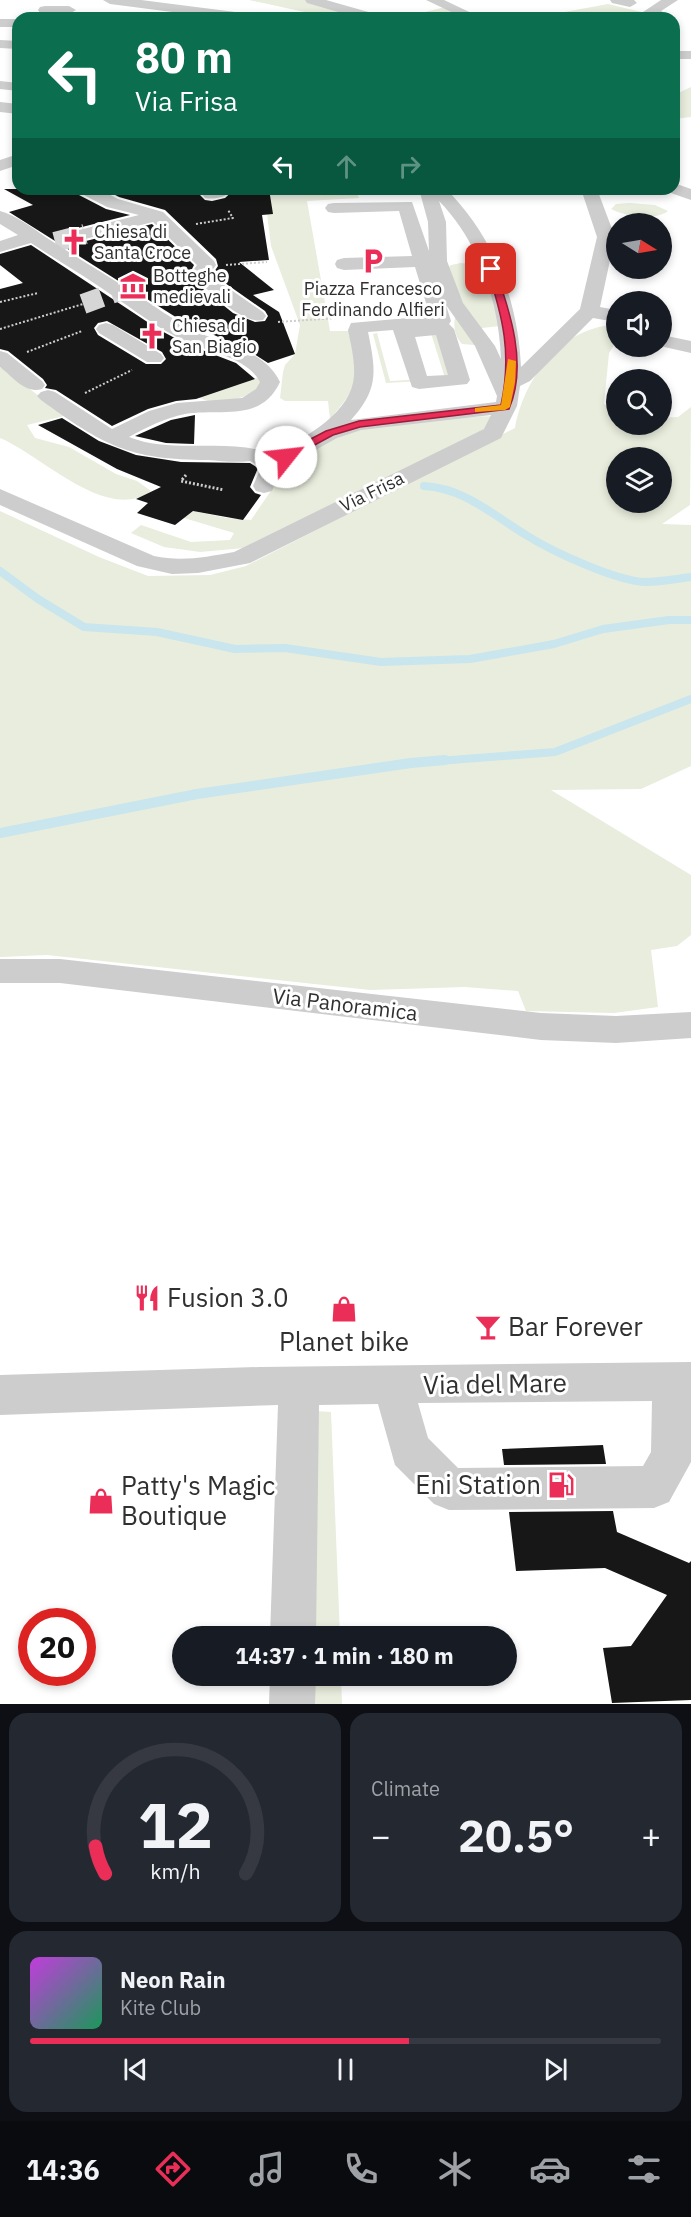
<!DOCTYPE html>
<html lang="en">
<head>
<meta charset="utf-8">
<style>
	body { margin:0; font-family:"IBM Plex Sans",sans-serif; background:#242831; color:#f1f3f6; height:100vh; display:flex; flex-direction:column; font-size:22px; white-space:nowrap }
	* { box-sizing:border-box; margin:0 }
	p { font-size:20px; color:#9ea1a6 }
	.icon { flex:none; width:33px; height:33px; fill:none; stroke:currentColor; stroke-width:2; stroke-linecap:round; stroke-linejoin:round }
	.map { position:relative; height:1704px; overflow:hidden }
	.sheet { display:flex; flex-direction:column; gap:9px; padding:9px; background:#0d0f14; flex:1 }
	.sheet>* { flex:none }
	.hud { position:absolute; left:12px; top:12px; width:668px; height:183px; border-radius:18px; box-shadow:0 3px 9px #0003; background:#0b6e4f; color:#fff; overflow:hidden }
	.needle { width:39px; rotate:101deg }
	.buttons { position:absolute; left:606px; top:213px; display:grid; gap:12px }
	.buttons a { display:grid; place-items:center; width:66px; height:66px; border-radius:50%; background:#171b24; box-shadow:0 3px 9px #0003; font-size:30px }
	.speed { position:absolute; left:18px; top:1608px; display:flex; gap:12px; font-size:30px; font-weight:700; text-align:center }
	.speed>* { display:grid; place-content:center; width:78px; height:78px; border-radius:50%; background:#171b24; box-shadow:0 3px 9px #0003; line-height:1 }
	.speed .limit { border:9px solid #d22; background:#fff; color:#111 }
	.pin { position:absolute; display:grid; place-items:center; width:51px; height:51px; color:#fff; margin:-26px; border-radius:12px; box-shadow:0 3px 9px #0006 }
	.me { position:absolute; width:66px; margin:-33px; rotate:61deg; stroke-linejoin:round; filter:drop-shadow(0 0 4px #0008) }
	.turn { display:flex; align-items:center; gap:21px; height:126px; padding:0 24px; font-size:27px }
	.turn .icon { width:78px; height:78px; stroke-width:2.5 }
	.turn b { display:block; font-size:42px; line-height:51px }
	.lanes { display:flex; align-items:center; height:57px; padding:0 24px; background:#0003; justify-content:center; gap:30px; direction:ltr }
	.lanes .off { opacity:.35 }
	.big { font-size:45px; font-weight:700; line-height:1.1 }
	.sheet .card { flex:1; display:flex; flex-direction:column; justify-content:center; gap:9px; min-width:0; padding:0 21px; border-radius:18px; background:#242831 }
	.sheet .dial { align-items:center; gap:0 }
	.dial svg { height:156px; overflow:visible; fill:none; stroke:#363941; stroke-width:7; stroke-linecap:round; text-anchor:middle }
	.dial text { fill:#f1f3f6; stroke:none }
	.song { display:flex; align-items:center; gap:18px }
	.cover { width:72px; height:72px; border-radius:9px; background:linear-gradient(135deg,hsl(290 70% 55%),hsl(150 70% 35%)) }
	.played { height:6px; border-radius:3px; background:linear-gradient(90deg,#eb2e58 60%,#363941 60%) }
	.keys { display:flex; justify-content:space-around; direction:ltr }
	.heat { display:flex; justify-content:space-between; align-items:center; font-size:33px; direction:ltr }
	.sheet .tiles { flex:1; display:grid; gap:9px; grid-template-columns:1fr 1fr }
	.card:last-child { grid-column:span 2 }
	.trip { position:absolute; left:172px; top:1626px; width:345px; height:60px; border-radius:30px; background:#171b24; box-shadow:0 3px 9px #0003; font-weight:700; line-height:60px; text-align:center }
	.tabs { display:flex; height:96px; justify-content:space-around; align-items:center; background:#090b0e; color:#9ea1a6 }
	.tabs .icon { width:42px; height:42px }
	.tabs .current { color:#eb2e58 }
	.tabs b { font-size:27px; color:#f1f3f6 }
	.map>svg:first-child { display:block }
</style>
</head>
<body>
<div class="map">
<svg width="691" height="1704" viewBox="0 0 691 1704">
	<rect width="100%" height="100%" fill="#fff"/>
	<!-- green -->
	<path fill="#e8eddd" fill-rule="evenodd" d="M249,0h61l62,18h-40z
		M608,4l42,10c-23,10 -67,5 -91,-1z
		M445,7l24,11h-80h12z
		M691,87v30l-17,2v-24z
		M264,189h91l4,9 -52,3 23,130h19c9,49 14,49 -19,88l-2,-18h-43l-5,-3 3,-26 2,-7 10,-11 5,-29 -29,-79z
		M629,203l26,2 13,6c-12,10 -44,5 -57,-2l5,-5z
		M461,263c6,1 13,0 19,4 10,8 17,45 20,59l-18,2 -7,17 -13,-1c-12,-13 -8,-29 -1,-43l-15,-31 5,-5z
		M611,325l5,2v15l-7,11 -5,51 12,6v14h46v-6l16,-1 13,-10 -1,98 -28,19 29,1v241l-50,23 -90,1 140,85v60l-14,11 -26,4 7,57 -44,6 -88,-2 -8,-20 -53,-4 -95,3 -323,-35 -47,2v-446l99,46 49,19 62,-1 36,-9 269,-138c9,-48 44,-98 96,-103zM616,458h46v44h-46z
		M430,330h10l17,49 -71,4 -13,-49 4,-1 13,48 55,-3z
		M2,367l62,49 -37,9 8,13 34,9 47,27 21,7 14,10c-44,33 -111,-37 -151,-53v-70z
		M261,376l-1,11c-16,12 -46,23 -64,8l38,-13 4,3z
		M498,416l-20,19 -234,113 -44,4 -36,-5 -33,-14 10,-8 50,17 39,-2 4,-7 -50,-15 9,-7 34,7 24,2 43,-63 45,-25 123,-15z
		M316,1411l15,1 9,224h-27z
		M312,1676h29l1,28h-30z"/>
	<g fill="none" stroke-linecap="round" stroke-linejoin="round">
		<!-- stream-far1 -->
		<path stroke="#c9e5ed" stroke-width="8" d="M424,486c40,2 69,29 102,49 25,16 90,46 119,47 15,0 31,-3 46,-5
			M0,571l38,28 46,28 73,5 78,17 50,-1 96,14 89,-3 84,-15 49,-15 66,-9h22
			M425,762l130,-10 136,-53"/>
		<!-- stream -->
		<path stroke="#c9e5ed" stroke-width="10" d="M0,833l197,-39 214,-31 34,-3"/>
	</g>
	<!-- building -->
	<path fill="#171717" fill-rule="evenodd" d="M4,189h72l3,6 27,14 24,6 -52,13 -4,6 5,6 7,1 66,-17 42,41 -4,8 13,16 30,24 22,9 10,-1 3,-5 -3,-5 -40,-28 -11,-11 4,-6 -2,-7 -51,-49 -46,-13 -15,-8h101l-5,6 5,5 7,1 13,-3 10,-9h34l4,25 -11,1 7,45 -30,2 35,28 -21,5 26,17 16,42 -27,9 -22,-14 -64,-28 -173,-109 24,-7z
		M31,245l127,84 26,14 52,20 19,16 -59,20 -20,2 -28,8 -36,17 -56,-36 -11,-2 2,-3 -4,-6 -35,-28 -8,-2v-60l23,-6 -23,-18v-11zM107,321l55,31 4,7 -5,5h-15l-48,-29 -4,-7 4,-5z
		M195,415l-1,29 -28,-1 -31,-7 36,-16z
		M62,418l37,23 37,14 45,7 69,1 8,5 -8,19 5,6 6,2 -18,25 -50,-9 -18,14 -38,-12 11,-10 -12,-4 25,-12 -44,-18 -79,-44z
		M603,1445l3,19 -102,1 -2,-16z
		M613,1511l4,21 72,31 2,-2v139l-79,3 -9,-55 28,-2 36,-51 -62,-27 -89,3 -7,-59z"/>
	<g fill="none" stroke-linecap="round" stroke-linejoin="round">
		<!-- minor-tunnel -->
		<path stroke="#d6d6d6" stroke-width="20" stroke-dasharray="20 10" stroke-linecap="butt" d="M55,242l30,-8
			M83,304l36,-13"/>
		<!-- path-far1 -->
		<path stroke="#cdcdcd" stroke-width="2" stroke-dasharray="2 2" stroke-linecap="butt" d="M196,224l37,-6 -5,-8
			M226,265l41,-3
			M0,302l38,-9
			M278,322l59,-4
			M0,329l83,-25
			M27,352l55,-21
			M85,393l47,-23"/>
		<!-- path -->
		<path stroke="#cdcdcd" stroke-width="3" stroke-dasharray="2 2" stroke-linecap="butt" d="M186,475l-5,6 43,9"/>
		<!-- minor -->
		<path fill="#cdcdcd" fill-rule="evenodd" d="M103,0h38l110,14 7,4h-39l-109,-14z
			M305,0h21l53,15 2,3h-22l-52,-15z
			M426,0h18l38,18h-18z
			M610,0h24l3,3 -7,4 -18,-4z
			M661,0h17l-17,11 13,7h-20l-11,-6z
			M45,6h24l7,4 -7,4 -29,-1 -2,-3 2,-3z
			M0,19h18v8h-18z
			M0,40l18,1v8l-18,-1z
			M674,51h17v8h-17z
			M0,81l18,2v8l-18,-2z
			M0,102l18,2v10l-18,-2z
			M18,154v11l-18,6v-11z
			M674,183l17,6v11l-23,-8 -2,-3h8z
			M78,189h21l19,10 45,13 51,49 2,4 -5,7 13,13 39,27 3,4 -3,4c-20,5 -60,-32 -71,-48l5,-7 -44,-43 -68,17 -6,-1 -3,-4 3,-4 60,-15 -32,-8 -27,-14z
			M209,189h24c-5,8 -19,11 -28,9l-3,-4z
			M419,189h27c48,48 72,111 75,178l59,-58 17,-72 -16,-48h16l18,48 -15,70 16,3v12l-23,-4 -63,63 -10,5 -3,20 -16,32 -251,125 -52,10 -26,1 -35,-8 -137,-61v-16l154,67c28,6 52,1 80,-4l250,-123 7,-14 -130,15 -24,8 -43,24 -10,1 -12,28 -8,2 -8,-2 -3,-5 8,-19 -11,-6c-14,2 -29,0 -42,-1 -79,0 -105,-15 -167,-60l-4,-4 4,-4 7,-2 7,2 57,37 37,-18 28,-8 65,-5 14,-9 4,-7c-13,-25 -52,-30 -75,-41 -24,-11 -44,-26 -66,-41 -28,-20 -59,-38 -88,-57l-31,9v-11l18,-6 -18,-11v-13c16,4 34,18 47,27 27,18 55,34 82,52 25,15 44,31 71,43 29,13 65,18 80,49 -19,41 -59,26 -95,32 -20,4 -38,13 -56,23 47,19 104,-2 146,19l3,-4c28,-15 74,-40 76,-76 1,-15 -3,-31 -6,-46l3,-7 79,-7 -15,-49 -71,3 -7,-2 -2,-4 2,-4 7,-2 68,-2 -13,-45 -65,2 -6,-1 -3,-4 3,-4 6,-1 78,-1 17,49 -1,-29zM439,201c40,41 60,101 62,158l-6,-13 -32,-43 -16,-42 -1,-39zM446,305l29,41 22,50 -1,6 -145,18c28,-31 25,-49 17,-88l25,-2 19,57 7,2 48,-5 3,-4 -16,-51 -5,-5 2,-3zM436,335l12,40 -21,1 -12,-39z
			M106,323l7,2 48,29 3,4 -3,4h-14l-48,-29 -3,-4 3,-4z
			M662,335l29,6v12l-31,-7z
			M0,351l7,2 35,28 3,4 -3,4c-17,5 -29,-12 -42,-22z
			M0,959h60l481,54 75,3 75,-4v26l-75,5 -75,-3 -481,-57h-60z
			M691,1362v100l-22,40 -15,6 -205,2 -15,-6 -39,-39 -17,-61 -59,1 -3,231h-46l8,-231 -278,10v-40l260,-8zM652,1401l-1,51 -8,14 -185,2 -30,-30 -10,-35z
			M270,1676h46l-1,28h-46z"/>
	</g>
	<!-- route -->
	<path fill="#eb2e58" stroke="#991e39" stroke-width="1.5" d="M491,266l4,3c15,42 33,96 14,140l-149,18 -27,8 -44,24h-7v-5l44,-23 33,-10 142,-16c11,-51 2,-88 -14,-136z"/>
	<!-- slow -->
	<path fill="#f59e0b" d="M508,359l8,2 -1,21 -5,25 -5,3 -30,2v-4l26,-3z"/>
	<!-- icons -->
	<defs>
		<g id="church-bare" transform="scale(2.07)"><path d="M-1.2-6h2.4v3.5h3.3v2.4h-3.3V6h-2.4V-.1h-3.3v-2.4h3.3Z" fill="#eb2e58" stroke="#fff" stroke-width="2.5" paint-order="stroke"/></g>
		<g id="parking-bare" transform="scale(2.07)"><path d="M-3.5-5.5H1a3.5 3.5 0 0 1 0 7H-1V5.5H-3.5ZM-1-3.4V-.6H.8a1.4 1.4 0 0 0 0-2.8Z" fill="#eb2e58" stroke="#fff" stroke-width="2.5" paint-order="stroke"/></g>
		<g id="museum-bare" transform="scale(2.07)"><path d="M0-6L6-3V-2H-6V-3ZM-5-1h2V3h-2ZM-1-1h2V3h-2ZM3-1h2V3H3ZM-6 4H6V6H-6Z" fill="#eb2e58" stroke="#fff" stroke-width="2.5" paint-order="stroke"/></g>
		<g id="restaurant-bare" transform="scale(2.07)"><path d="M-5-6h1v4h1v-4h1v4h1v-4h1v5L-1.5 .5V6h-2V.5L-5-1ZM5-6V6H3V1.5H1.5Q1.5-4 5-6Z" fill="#eb2e58" stroke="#fff" stroke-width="2.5" paint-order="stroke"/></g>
		<g id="shop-bare" transform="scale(2.07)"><path d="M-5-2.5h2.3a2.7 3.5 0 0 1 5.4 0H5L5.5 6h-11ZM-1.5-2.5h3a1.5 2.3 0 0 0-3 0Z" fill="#eb2e58" stroke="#fff" stroke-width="2.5" paint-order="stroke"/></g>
		<g id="bar-bare" transform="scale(2.07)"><path d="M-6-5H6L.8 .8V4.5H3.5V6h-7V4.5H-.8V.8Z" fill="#eb2e58" stroke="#fff" stroke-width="2.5" paint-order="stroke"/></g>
		<g id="fuel-bare" transform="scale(2.07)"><path d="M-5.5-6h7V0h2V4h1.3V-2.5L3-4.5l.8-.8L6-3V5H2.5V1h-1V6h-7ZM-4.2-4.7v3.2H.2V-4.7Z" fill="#eb2e58" stroke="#fff" stroke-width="2.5" paint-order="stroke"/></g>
	</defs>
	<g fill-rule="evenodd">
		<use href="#church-bare" x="74" y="242"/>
		<use href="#parking-bare" x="373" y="261"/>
		<use href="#museum-bare" x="133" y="286"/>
		<use href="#church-bare" x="152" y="336"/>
		<use href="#restaurant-bare" x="147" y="1298"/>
		<use href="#shop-bare" x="344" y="1309"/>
		<use href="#bar-bare" x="488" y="1327"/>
		<use href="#fuel-bare" x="561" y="1485"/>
		<use href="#shop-bare" x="101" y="1501"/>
	</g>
	<g text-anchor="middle" stroke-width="6" stroke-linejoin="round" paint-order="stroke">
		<!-- far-poi labels -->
		<g font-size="18" fill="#303030" stroke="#fff" text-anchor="start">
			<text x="94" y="238">Chiesa di<tspan x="94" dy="21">Santa Croce</tspan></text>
			<text x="153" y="282">Botteghe<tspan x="153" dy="21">medievali</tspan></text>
			<text x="373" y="295" text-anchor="middle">Piazza Francesco<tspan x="373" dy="21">Ferdinando Alfieri</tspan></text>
			<text x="172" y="332">Chiesa di<tspan x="172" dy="21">San Biagio</tspan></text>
		</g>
		<!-- far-street labels -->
		<g font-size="18" fill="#303030" stroke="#fff">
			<text transform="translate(372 492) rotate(-26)" y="6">Via Frisa</text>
		</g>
		<!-- street labels -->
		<g font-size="21" fill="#303030" stroke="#fff">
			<text transform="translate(345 1005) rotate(7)" y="7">Via Panoramica</text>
		</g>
		<!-- near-poi labels -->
		<g font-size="26" fill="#303030" stroke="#fff" text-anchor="start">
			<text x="167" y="1307">Fusion 3.0</text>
			<text x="508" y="1336">Bar Forever</text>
			<text x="344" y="1351" text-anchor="middle">Planet bike</text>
			<text x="541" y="1494" text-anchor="end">Eni Station</text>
			<text x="121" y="1495">Patty's Magic<tspan x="121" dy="30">Boutique</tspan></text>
		</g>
		<!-- near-street labels -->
		<g font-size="26" fill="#303030" stroke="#fff">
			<text transform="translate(495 1384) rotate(-1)" y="9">Via del Mare</text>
		</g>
	</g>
</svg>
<div class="buttons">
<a><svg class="needle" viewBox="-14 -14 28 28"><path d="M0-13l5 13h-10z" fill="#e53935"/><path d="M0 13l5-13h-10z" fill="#9ea1a6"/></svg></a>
<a><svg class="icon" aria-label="sound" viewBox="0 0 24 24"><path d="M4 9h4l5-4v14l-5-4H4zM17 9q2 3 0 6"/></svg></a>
<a><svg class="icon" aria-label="search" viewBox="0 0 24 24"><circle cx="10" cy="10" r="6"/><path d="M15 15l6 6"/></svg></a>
<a><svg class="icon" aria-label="layers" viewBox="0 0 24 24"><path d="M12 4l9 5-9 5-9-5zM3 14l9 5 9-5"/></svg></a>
</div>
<div class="speed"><div class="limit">20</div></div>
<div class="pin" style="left:491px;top:269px;background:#d93025"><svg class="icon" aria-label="arrive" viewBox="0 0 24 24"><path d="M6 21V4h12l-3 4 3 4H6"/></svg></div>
<svg class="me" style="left:286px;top:457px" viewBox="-20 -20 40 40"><circle r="19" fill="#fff"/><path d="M0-13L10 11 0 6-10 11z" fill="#eb2e58"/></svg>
<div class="trip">14:37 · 1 min · 180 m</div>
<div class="hud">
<div class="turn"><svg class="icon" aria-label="left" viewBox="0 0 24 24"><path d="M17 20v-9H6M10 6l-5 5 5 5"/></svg><div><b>80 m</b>Via Frisa</div></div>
<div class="lanes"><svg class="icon" aria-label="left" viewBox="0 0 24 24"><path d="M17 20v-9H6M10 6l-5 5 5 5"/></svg><svg class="icon off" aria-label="ahead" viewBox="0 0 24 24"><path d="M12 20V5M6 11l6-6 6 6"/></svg><svg class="icon off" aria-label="right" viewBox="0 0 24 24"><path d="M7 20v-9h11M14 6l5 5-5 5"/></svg></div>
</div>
</div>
<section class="sheet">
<div class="tiles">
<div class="card dial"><svg viewBox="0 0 100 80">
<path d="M14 69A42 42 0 1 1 86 69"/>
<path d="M14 69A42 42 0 0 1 9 55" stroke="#eb2e58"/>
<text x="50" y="56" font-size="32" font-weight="700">12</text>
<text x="50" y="72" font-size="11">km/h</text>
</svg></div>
<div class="card"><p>Climate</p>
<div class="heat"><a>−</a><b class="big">20.5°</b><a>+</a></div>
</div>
<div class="card">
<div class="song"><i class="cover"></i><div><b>Neon Rain</b><p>Kite Club</p></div></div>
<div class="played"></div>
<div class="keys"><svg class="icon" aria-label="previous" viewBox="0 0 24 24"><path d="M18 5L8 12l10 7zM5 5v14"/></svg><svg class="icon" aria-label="pause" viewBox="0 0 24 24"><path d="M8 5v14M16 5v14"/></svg><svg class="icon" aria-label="next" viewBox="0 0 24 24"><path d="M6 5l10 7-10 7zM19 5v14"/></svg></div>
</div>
</div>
</section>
<nav class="tabs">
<b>14:36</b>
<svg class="icon current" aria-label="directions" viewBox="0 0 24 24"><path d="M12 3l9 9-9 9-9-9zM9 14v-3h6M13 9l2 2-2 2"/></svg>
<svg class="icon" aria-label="music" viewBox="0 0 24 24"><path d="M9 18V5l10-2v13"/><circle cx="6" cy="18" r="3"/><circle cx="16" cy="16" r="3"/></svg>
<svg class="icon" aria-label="phone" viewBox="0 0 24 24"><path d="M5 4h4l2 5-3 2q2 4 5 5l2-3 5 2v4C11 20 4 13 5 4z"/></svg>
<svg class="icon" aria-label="climate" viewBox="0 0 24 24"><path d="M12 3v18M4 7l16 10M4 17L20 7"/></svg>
<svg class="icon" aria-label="car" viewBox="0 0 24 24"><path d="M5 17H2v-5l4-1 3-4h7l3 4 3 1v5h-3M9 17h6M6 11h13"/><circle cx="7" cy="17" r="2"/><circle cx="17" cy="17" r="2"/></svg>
<svg class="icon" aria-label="filters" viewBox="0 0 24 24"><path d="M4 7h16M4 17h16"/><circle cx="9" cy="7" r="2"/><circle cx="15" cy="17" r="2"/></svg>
</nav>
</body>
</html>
